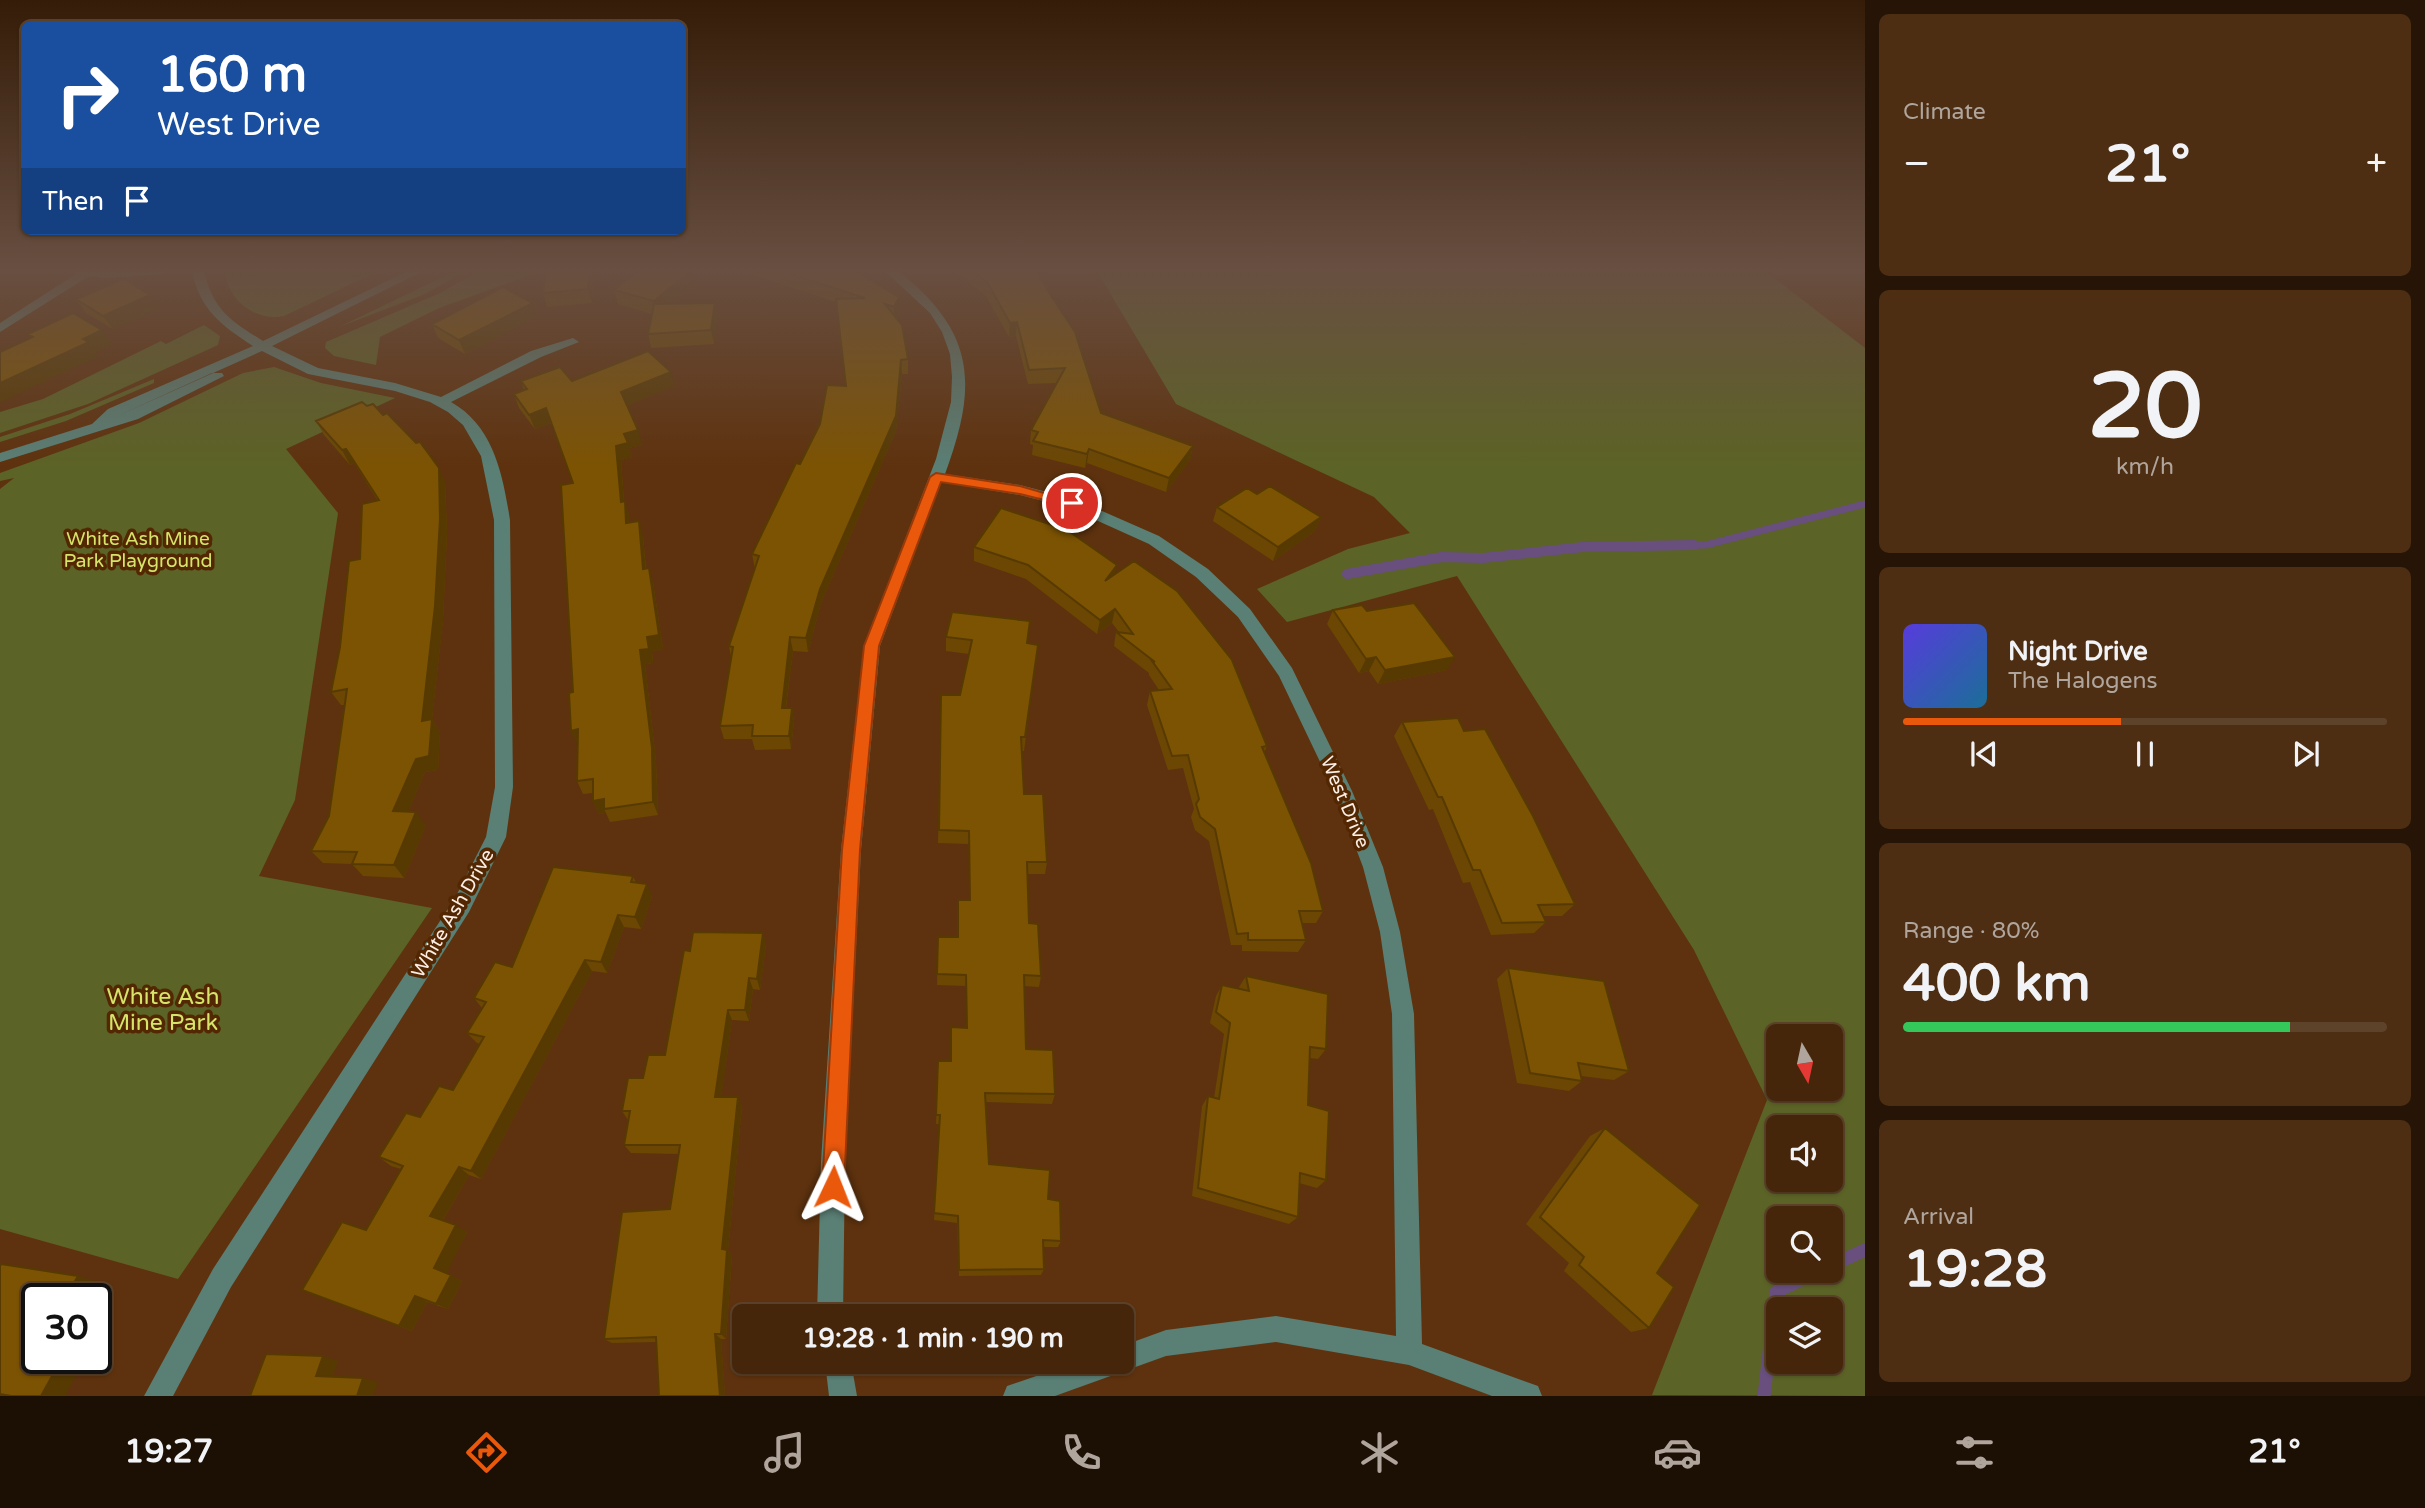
<!DOCTYPE html>
<html lang="en">
<head>
<meta charset="utf-8">
<style>
	body { margin:0; font-family:"Varela Round",sans-serif; background:#4d2e13; color:#f1f3f6; height:100vh; display:flex; flex-direction:column; font-size:26px; white-space:nowrap }
	* { box-sizing:border-box; margin:0 }
	p { font-size:23px; color:#b0a59c }
	.icon { flex:none; width:38px; height:38px; fill:none; stroke:currentColor; stroke-width:2; stroke-linecap:round; stroke-linejoin:round }
	.map { position:relative; flex:1; overflow:hidden }
	.details { display:flex; flex-direction:column; gap:14px; padding:14px; background:#261506; width:560px }
	.details>* { flex:none }
	.banner { position:absolute; left:21px; top:21px; width:665px; height:214px; border-radius:10px; box-shadow:0 2px 5px #0004,0 0 0 2px #5e432b; background:#1a4fa0; color:#fff; overflow:hidden }
	.needle { width:46px; rotate:171deg }
	.tools { position:absolute; left:1766px; top:1024px; display:grid; gap:14px }
	.tools a { display:grid; place-items:center; width:77px; height:77px; border-radius:10px; background:#46260a; box-shadow:0 2px 5px #0004,0 0 0 2px #5e432b; font-size:35px }
	.speed { position:absolute; left:21px; top:1283px; display:flex; gap:14px; font-size:35px; font-weight:700; text-align:center }
	.speed>* { display:grid; place-content:center; width:91px; height:91px; border-radius:50%; background:#46260a; box-shadow:0 2px 5px #0004,0 0 0 2px #5e432b; line-height:1 }
	.speed .limit { border:4px solid #111; border-radius:10px; background:#fff; color:#111 }
	.pin { position:absolute; display:grid; place-items:center; width:60px; height:60px; color:#fff; margin:-30px; border:4px solid #fff; border-radius:50%; box-shadow:0 2px 7px #0007 }
	.me { position:absolute; width:77px; margin:-38px; rotate:2deg; stroke-linejoin:round; filter:drop-shadow(0 0 5px #0008) }
	.turn { display:flex; align-items:center; gap:24px; height:147px; padding:0 21px; font-size:32px }
	.turn .icon { width:91px; height:91px; stroke-width:2.5 }
	.turn b { display:block; font-size:49px; line-height:60px }
	.then { display:flex; align-items:center; height:66px; padding:0 21px; background:#0003; gap:14px; font-size:26px }
	.big { font-size:52px; font-weight:700; line-height:1.1 }
	.details .widget { flex:1; display:flex; flex-direction:column; justify-content:center; gap:10px; min-width:0; padding:0 24px; border-radius:10px; background:#4d2e13 }
	.details .dial { align-items:center; gap:0 }
	.dial b { font-size:91px; line-height:1 }
	.song { display:flex; align-items:center; gap:21px }
	.cover { width:84px; height:84px; border-radius:10px; background:linear-gradient(135deg,hsl(250 70% 55%),hsl(200 70% 35%)) }
	.played { height:7px; border-radius:4px; background:linear-gradient(90deg,#ea580c 45%,#5e432b 45%) }
	.keys { display:flex; justify-content:space-around; direction:ltr }
	.heat { display:flex; justify-content:space-between; align-items:center; font-size:38px; direction:ltr }
	.charge { height:10px; border-radius:5px; background:linear-gradient(90deg,#34c759 80%,#5e432b 0) }
	.trip { position:absolute; left:732px; top:1304px; width:402px; height:70px; border-radius:10px; background:#46260a; box-shadow:0 2px 5px #0004,0 0 0 2px #5e432b; font-weight:700; line-height:70px; text-align:center }
	.menu { display:flex; height:112px; justify-content:space-around; align-items:center; background:#1c0f04; color:#b0a59c }
	.menu .icon { width:49px; height:49px }
	.menu .current { color:#ea580c }
	.menu b { font-size:32px; color:#f1f3f6 }
	main { display:flex; flex:1; min-height:0 }
	.map>svg:first-child { display:block }
</style>
</head>
<body>
<main>
<div class="map">
<svg width="1865" height="1396" viewBox="0 0 1865 1396">
	<rect width="100%" height="100%" fill="#5e320e"/>
	<!-- green -->
	<path fill="#5c6326" fill-rule="evenodd" d="M225,271h153l-94,45c-28,6 -57,-16 -59,-45z
		M455,271h11l-41,23 -86,33z
		M479,271h62l-102,37 -59,29 -4,28 -42,-9 -9,-8 1,-6 114,-49z
		M1097,271h668l100,77v1048l-213,-1 115,-295 -73,-150 -237,-374 -170,46 -30,-33 91,-40 62,-16 -36,-36 -198,-93zM1778,1036h52v52h-52zM1778,1127h52v53h-52zM1778,1218h52v52h-52zM1778,1309h52v53h-52z
		M204,325l16,11 -2,9 -130,59 -88,29v-21l43,-13 118,-58 5,3z
		M274,367l47,16 74,15 -109,51 52,64 -43,287 -36,76 173,32 -254,371 -178,-50v-740l14,-11 -14,3v-8l139,-50 104,-50z
		M154,379v4l-88,38 -66,21v-5l70,-23z"/>
	<g fill="none" stroke-linecap="round" stroke-linejoin="round">
		<!-- stream-far2 -->
		<path stroke="#684f7e" stroke-width="7" d="M1586,547l120,-2 159,-41"/>
		<!-- stream-far1 -->
		<path stroke="#684f7e" stroke-width="10" d="M1347,574l95,-17 41,1 100,-11 111,-2"/>
		<!-- stream -->
		<path stroke="#684f7e" stroke-width="13" d="M1830,1266l35,-16
			M1764,1396l12,-104 46,-22"/>
		<!-- street -->
		<path fill="#5a7f75" fill-rule="evenodd" d="M70,271h99l-6,3 -55,4 -19,-2 -89,56v-9l76,-49z
			M192,271h12c9,39 27,50 59,70l145,-70h15l-151,75 46,22 77,15 46,14 90,-46 42,-13 6,4 -38,15 -90,45c43,24 52,74 59,118l3,267 -7,50 -37,75 -238,375 -58,109h-29l69,-127 242,-371 31,-61 9,-50 -1,-267 -13,-64 -18,-31 -15,-13 -18,-10 -35,-11 -87,-17 -46,-23 -147,66 97,-44h10l2,3 -86,43 -138,43v-9l92,-29 16,-15 145,-63c-32,-21 -53,-36 -61,-75z
			M885,271h13c78,61 80,114 47,203l75,11 57,15 82,36 49,33 42,40 42,59 60,123 31,76 17,65 14,82 8,330 116,42 4,10h-50l-83,-31 -133,-23 -110,14 -111,40h-52l4,-10 70,-24h45v-16l44,-16 110,-14 120,20 -4,-322 -12,-82 -17,-65 -29,-76 -55,-115 -41,-59 -42,-40 -47,-33 -82,-37 -47,-12 -79,-13 -61,164 -19,204 -16,312 -2,154h-26l4,-154 20,-312 23,-204 72,-187 15,-57 1,-25 -2,-23 -8,-22 -12,-19z
			M825,1362h26l6,34h-28z"/>
	</g>
	<!-- wall -->
	<path fill="#6b4703" d="M546,271h46l1,5 -1,27 -45,4 -4,-14z
		M740,271h114l45,40 -3,7 12,41v15h-6l-6,57 -75,172 -13,49 -15,-1 -7,57h6l2,13 -3,28 -36,1 -3,-11h-28l-4,-13 11,-69 -2,-11 26,-77 -3,-15 48,-90 46,-78 -10,-84z
		M956,271h79l66,142 92,33 -3,14 -24,32 -79,-29 -2,5 -53,-13 1,-10 -3,-1 1,-14 26,-47 -29,1 -12,-48 -7,1 -23,-41z
		M688,273l3,14 -21,17 47,12 -3,28 -63,4 -3,-14 4,-20 -34,-10 -4,-14z
		M76,299l83,10 -46,20 -27,-16z
		M533,303l4,13 -72,38 -27,-16 -6,-14z
		M521,381h51l102,5 -47,19 15,40 -13,3 3,9 -11,3 3,41 5,14v8l14,13 3,32 7,14 10,67 -11,2 1,12 -8,1 11,97 2,54 -48,7 -4,-9 -7,1 -6,-13v-8l-10,1 -6,-13 1,-37 -7,-13 2,-39v-209l-22,-60 -16,6 -16,-21 -5,-14 10,-4z
		M316,421l129,61 2,51 -4,87 -11,99 8,13 -2,38 -13,2 -17,40 18,13 -22,53 -41,-2 -11,-12 -29,-1 -12,-12 18,-35 16,-111h-4l-10,-13 29,-133 18,-58 -24,-38 -4,2 -26,-30z
		M1257,494l64,23 -6,14 -42,30 -60,-40 4,-14z
		M974,547l141,27 152,172 -3,7 59,158 -7,12h-14l4,17 -8,12 -56,-1v-6h-11l-22,-104 -14,-11 -4,-13 3,-8 -11,-41 -15,2 -21,-65 3,-14 9,-1 -10,-15v-2l-35,-27 2,-14h3l-7,-9 -15,11 -71,-55 -52,-18z
		M1333,610l34,1 80,59 -69,14 -9,-13 -10,2 -32,-49z
		M946,637l92,8 -14,106h-2l2,43 23,68 -2,12h-18l2,49 12,53 -2,11 -15,-1 2,63 29,45 -3,10 -66,-2 3,62 59,35 13,42 -3,6h-15l1,22 -3,6 -82,1 -2,-53 -23,-3 6,-96h-4l2,-63h13l15,-33v-42l-29,-1 1,-48h20l11,-37v-56l-31,-1 3,-148h19l9,-41 -23,-3z
		M1402,722l62,9 111,173 -13,12h-19l3,6 -12,11 -43,2 -21,-53 -7,1 -30,-74 -4,1 -35,-74z
		M633,876l3,7 16,13 -11,33 -17,-2 -17,46 -15,-2 -111,208 -12,-4 -26,45 24,12 -21,41 16,8 -14,28 -21,-7 -15,29 -110,-41 64,-60 35,-61 -10,-3 -12,-9 41,-40 33,-27 27,-46 -3,-1 -10,-10 15,-25 -8,-10 38,-31z
		M766,944l-6,46 -7,-1 -4,32 -17,-1 -11,77 21,9 -14,144 4,6 -6,83h-5l4,57h-66l-3,-54 -44,1 -8,-4 66,-130 9,-55 -48,-1 -7,-8 4,-25 -6,-9 21,-33 22,-23 25,-104z
		M1508,968l121,103 -15,9 -33,-4 1,5 -13,10 -52,-8 -20,-104z
		M1246,976l80,73 -8,10 -8,-1 -2,47 18,75 -9,8 -18,-5 -1,34 -9,7 -97,-28 10,-90 6,-10 6,2 10,-64 -14,-11 6,-27 6,-11 18,4 -1,-2z
		M1605,1128l52,145 -8,55 -18,4 -67,-61 5,-8 -43,-39 64,-88z"/>
	<!-- shaded-wall -->
	<path fill="#573a02" d="M589,271h3l1,5 -1,27 -4,-14z
		M688,273l3,14 -34,28 -3,-14z
		M150,295l9,14 -46,20 -10,-13z
		M899,297v14l-5,10v-14z
		M533,303l4,13 -72,38 -6,-14z
		M715,303l2,13 -3,28 -3,-14z
		M1017,322l-1,14 -7,1 1,-14z
		M102,330l10,14 -16,8 3,4 -98,46 -1,-1v-18l83,-44z
		M901,360l1,14 -6,57 -75,172 -13,49 -2,-14 14,-49z
		M671,372l3,14 -49,20 -4,-14z
		M546,408l5,15 -16,6 -6,-14z
		M638,430l4,15 -13,3 3,9 -11,3 4,56 -4,-14 -5,-56 8,-12z
		M1193,446l-3,14 -24,32 3,-14z
		M346,449l8,14 -4,2 -8,-15z
		M1089,449l-2,14 -2,5 2,-14z
		M439,468l6,14 2,51 -4,87 -11,99 8,13 -2,38 -13,2 -22,52 -10,-13z
		M625,501l4,14 2,22 -5,-14z
		M1321,517l-6,14 -42,30 5,-14z
		M639,521l4,15 4,47 -4,-14z
		M1117,565l-3,14 -9,2z
		M649,568l4,14 10,67 -11,2 1,12 -8,1 11,97 2,54 -5,-13 -13,-152 7,-13z
		M1115,609l-3,14 -15,11 3,-14z
		M790,637l3,14 -9,70 -2,-13z
		M1376,657l-7,14 -10,2 7,-14z
		M1455,657l-8,13 -69,14 7,-14z
		M792,708l2,13 -3,28 -2,-13z
		M578,729l6,14 -7,1 -6,-13z
		M604,799v10l2,4 -7,1 -6,-13z
		M416,812l10,13 -22,53 -10,-13z
		M647,884l5,12 -11,33 -6,-12z
		M618,915l6,12 -17,46 -6,-11z
		M763,933l3,11 -6,46 -3,-11z
		M585,960l7,11 -111,208 -10,-8z
		M749,978l4,11 -4,32 -4,-11z
		M728,1010l4,10 -12,86 -5,-9z
		M738,1097l4,9 -14,144 4,6 -6,83 -5,-5 1,-85z
		M459,1167l10,8 -28,48 -11,-7z
		M456,1225l11,7 -21,42 -12,-6z
		M451,1275l11,6 -14,28 -12,-5z
		M78,1276l20,6 -9,16h-24z
		M415,1296l12,6 -15,29 -13,-5z
		M96,1326l7,2 -7,12z
		M715,1334l6,5 4,57h-5z
		M323,1356l15,5 -6,19 -16,-4z
		M62,1358h24l-21,38h-24z
		M363,1378l15,4 -5,14h-16z"/>
	<!-- building -->
	<path fill="#7c5303" stroke="#573a02" stroke-width="2" d="M546,271h43l-1,18 -45,4z
		M639,271h42l7,2 -34,28 -40,-11z
		M781,271h73l45,26 -5,10 -9,-3 17,21 6,34 -7,1 -5,56 -76,173 -14,49 -16,-1 -8,71h10l-3,28h-37l1,-11 -33,1 13,-79 -4,-1 30,-90 -7,-2 44,-91 4,1 20,-40 7,-39 19,1 -10,-87 29,-1z
		M973,271h62l40,61 26,81 92,33 -24,32 -80,-29 -2,5 -54,-13 5,-9 -7,-2 34,-62 -36,2 -12,-48 -7,1 -23,-41z
		M124,279l26,16 -47,21 -27,-17z
		M503,287l30,16 -74,37 -27,-16z
		M715,303l-4,27 -63,4 6,-30z
		M73,313l29,17 -19,9 6,3 -89,41v-31l33,-15 -5,-3z
		M648,351l23,21 -50,20 17,38 -14,4 4,9 -12,3 5,56 4,-1 1,22 13,-2 4,48 6,-1 10,67 -12,2 2,12 -9,1 12,98 1,54 -49,7v-10l-11,2v-22l-16,2 1,-52 -7,2 -2,-38 4,-1 -12,-207 12,-2 -27,-75 -17,7 -15,-21 13,-5 -6,-8 39,-14 12,14z
		M362,402l5,4 6,-2 10,11 4,-2 29,30 4,-1 19,26 1,51 -5,87 -13,115 10,-2 -3,37 -13,3 -23,52 23,1 -22,53 -42,-1 5,-12 -46,-1 18,-35 18,-127 -16,3 9,-45 9,-86 11,-2 2,-55 17,-4 -33,-51 -4,1 -26,-29z
		M1270,486l51,31 -43,30 -61,-40 30,-19 10,6z
		M1001,508l66,22 50,35 -12,16 29,-20 43,30 55,69 35,86 -5,1 49,116 12,48h-24l7,29h-58v-7l-11,1 -22,-105 -15,-12 -4,-13 3,-5 -11,-44 -16,1 -22,-65 22,-2 -20,-28 3,1 -39,-30 17,2 -18,-25 -15,11 -72,-55 -54,-18z
		M1414,603l41,54 -70,13 -9,-13 -10,2 -33,-49 29,-5 5,6z
		M952,612l78,9 -3,22 11,2 -13,92h-4l3,57h19l4,68h-20l2,61 9,1 3,52 -17,-1 2,74 27,1 2,44 -70,-1 4,71 61,6 -2,29 12,2 1,40 -18,-1 1,29 -85,1 -1,-54 -24,-3 6,-98h-4l2,-54h13v-34l16,1 -1,-53 -29,-1 1,-37h20v-37h12l-1,-69 -30,-1 2,-135h19l12,-55 -26,-3z
		M1458,718l6,13 21,-2 48,87 42,88 -37,1 8,17 -44,1 -22,-53h-7l-31,-73h-4l-36,-75z
		M553,867l80,9 -2,6 16,2 -12,33 -17,-2 -17,47 -16,-2 -114,211 -12,-4 -29,49 26,9 -22,43 17,7 -15,29 -21,-8 -16,30 -97,-36 40,-68 24,8 37,-64 -24,-9 27,-44 14,4 19,-31 14,4 31,-53 -17,-4 19,-31 -12,-4 21,-36 17,5z
		M693,932l70,1 -6,46 -8,-1 -4,32h-17l-13,87h23l-16,152 5,1 -6,84h-6l5,62h-61l-3,-59 -52,2 18,-127 48,-3 10,-64h-56l6,-34h-8l6,-33h15l5,-23h17l19,-105 6,1z
		M1508,968l96,13 25,90 -51,-8 4,18 -52,-8z
		M1246,976l82,18 -2,55 -16,-2 -2,58 21,6 -3,69 -26,-7 -2,44 -100,-29 10,-92 11,3 11,-76 -14,-11 6,-27 27,6z
		M1605,1128l95,77 -43,68 17,14 -25,41 -70,-63 5,-8 -44,-40z
		M1,1264l77,12 -13,22h-28v60h25l-21,38h-30l-11,-2v-128z
		M266,1354l57,2 -7,20 47,2 -6,18h-107z"/>
	<!-- sky -->
	<linearGradient id="sky" x2="0" y2="1"><stop stop-color="#341c08"/><stop offset="0.58" stop-color="#684f41"/><stop offset="1" stop-color="#684f41" stop-opacity="0"/></linearGradient>
	<rect width="1865" height="466" fill="url(#sky)"/>
	<!-- route -->
	<path fill="#ea580c" stroke="#983908" stroke-width="2" d="M936,473l84,13 59,17 -7,4 -52,-13 -79,-12 -62,164 -19,204 -16,337 -4,8 -7,3 -8,-3 -3,-8 20,-337 22,-204 66,-169z"/>
	<g text-anchor="middle" stroke-width="7" stroke-linejoin="round" paint-order="stroke">
		<!-- park labels -->
		<g font-size="19" fill="#d6e46a" stroke="#522702">
			<text x="138" y="545">White Ash Mine<tspan x="138" dy="22">Park Playground</tspan></text>
		</g>
		<!-- street labels -->
		<g font-size="19" fill="#fceee5" stroke="#522702">
			<text transform="translate(1346 802) rotate(67)" y="7">West Drive</text>
			<text transform="translate(452 913) rotate(-60)" y="7">White Ash Drive</text>
		</g>
		<!-- near-park labels -->
		<g font-size="23" fill="#d6e46a" stroke="#522702">
			<text x="163" y="1004">White Ash<tspan x="163" dy="26">Mine Park</tspan></text>
		</g>
	</g>
</svg>
<div class="tools">
<a><svg class="needle" viewBox="-14 -14 28 28"><path d="M0-13l5 13h-10z" fill="#e53935"/><path d="M0 13l5-13h-10z" fill="#b0a59c"/></svg></a>
<a><svg class="icon" aria-label="sound" viewBox="0 0 24 24"><path d="M4 9h4l5-4v14l-5-4H4zM17 9q2 3 0 6"/></svg></a>
<a><svg class="icon" aria-label="search" viewBox="0 0 24 24"><circle cx="10" cy="10" r="6"/><path d="M15 15l6 6"/></svg></a>
<a><svg class="icon" aria-label="layers" viewBox="0 0 24 24"><path d="M12 4l9 5-9 5-9-5zM3 14l9 5 9-5"/></svg></a>
</div>
<div class="speed"><div class="limit">30</div></div>
<div class="pin" style="left:1072px;top:503px;background:#d93025"><svg class="icon" aria-label="arrive" viewBox="0 0 24 24"><path d="M6 21V4h12l-3 4 3 4H6"/></svg></div>
<svg class="me" style="left:833px;top:1187px" viewBox="-20 -20 40 40"><path d="M0-17L14 15 0 8-14 15z" fill="#ea580c" stroke="#fff" stroke-width="4"/></svg>
<div class="trip">19:28 · 1 min · 190 m</div>
<div class="banner">
<div class="turn"><svg class="icon" aria-label="right" viewBox="0 0 24 24"><path d="M7 20v-9h11M14 6l5 5-5 5"/></svg><div><b>160 m</b>West Drive</div></div>
<div class="then">Then<svg class="icon" aria-label="arrive" viewBox="0 0 24 24"><path d="M6 21V4h12l-3 4 3 4H6"/></svg></div>
</div>
</div>
<section class="details">
<div class="widget"><p>Climate</p>
<div class="heat"><a>−</a><b class="big">21°</b><a>+</a></div>
</div>
<div class="widget dial"><b>20</b><p>km/h</p></div>
<div class="widget">
<div class="song"><i class="cover"></i><div><b>Night Drive</b><p>The Halogens</p></div></div>
<div class="played"></div>
<div class="keys"><svg class="icon" aria-label="previous" viewBox="0 0 24 24"><path d="M18 5L8 12l10 7zM5 5v14"/></svg><svg class="icon" aria-label="pause" viewBox="0 0 24 24"><path d="M8 5v14M16 5v14"/></svg><svg class="icon" aria-label="next" viewBox="0 0 24 24"><path d="M6 5l10 7-10 7zM19 5v14"/></svg></div>
</div>
<div class="widget"><p>Range · 80%</p><b class="big">400 km</b><div class="charge"></div></div>
<div class="widget"><p>Arrival</p><b class="big">19:28</b></div>
</section>
</main>
<nav class="menu">
<b>19:27</b>
<svg class="icon current" aria-label="directions" viewBox="0 0 24 24"><path d="M12 3l9 9-9 9-9-9zM9 14v-3h6M13 9l2 2-2 2"/></svg>
<svg class="icon" aria-label="music" viewBox="0 0 24 24"><path d="M9 18V5l10-2v13"/><circle cx="6" cy="18" r="3"/><circle cx="16" cy="16" r="3"/></svg>
<svg class="icon" aria-label="phone" viewBox="0 0 24 24"><path d="M5 4h4l2 5-3 2q2 4 5 5l2-3 5 2v4C11 20 4 13 5 4z"/></svg>
<svg class="icon" aria-label="climate" viewBox="0 0 24 24"><path d="M12 3v18M4 7l16 10M4 17L20 7"/></svg>
<svg class="icon" aria-label="car" viewBox="0 0 24 24"><path d="M5 17H2v-5l4-1 3-4h7l3 4 3 1v5h-3M9 17h6M6 11h13"/><circle cx="7" cy="17" r="2"/><circle cx="17" cy="17" r="2"/></svg>
<svg class="icon" aria-label="filters" viewBox="0 0 24 24"><path d="M4 7h16M4 17h16"/><circle cx="9" cy="7" r="2"/><circle cx="15" cy="17" r="2"/></svg>
<b>21°</b>
</nav>
</body>
</html>
